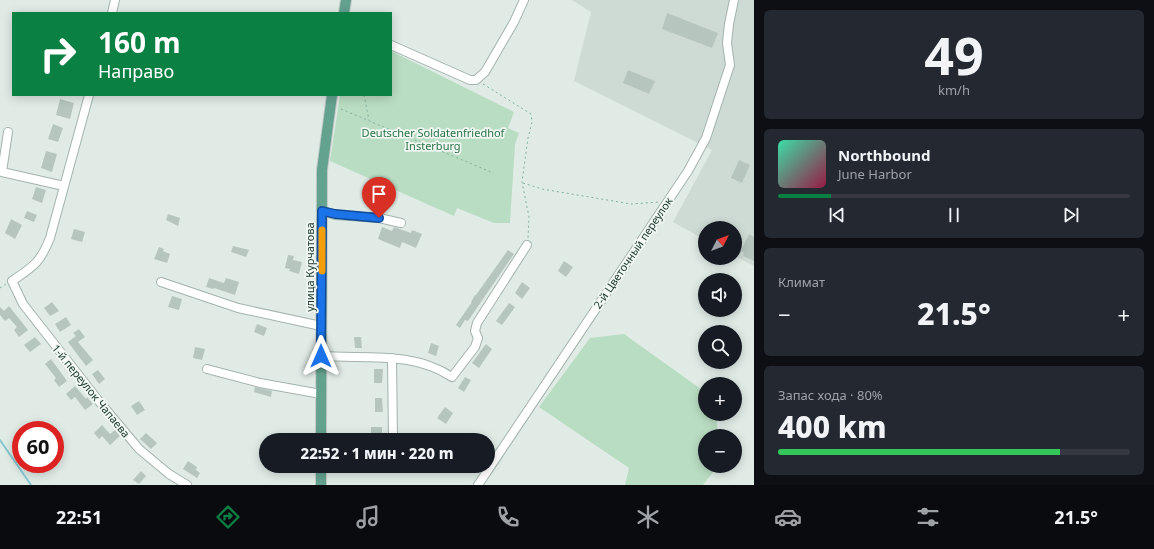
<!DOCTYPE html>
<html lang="ru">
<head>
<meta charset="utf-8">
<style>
	body { margin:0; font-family:"Noto Sans",sans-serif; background:#242831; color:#f1f3f6; height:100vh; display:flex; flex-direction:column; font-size:15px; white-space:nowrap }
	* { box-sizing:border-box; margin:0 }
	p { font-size:13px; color:#9ea1a6 }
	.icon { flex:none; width:22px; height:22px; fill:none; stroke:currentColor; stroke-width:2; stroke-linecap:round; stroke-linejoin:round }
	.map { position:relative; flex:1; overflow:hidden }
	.side { display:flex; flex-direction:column; gap:10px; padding:10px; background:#0d0f14; width:400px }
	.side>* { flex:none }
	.hud { position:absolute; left:12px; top:12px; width:380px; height:84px; border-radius:0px; box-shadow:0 2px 10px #0003; background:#0b8043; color:#fff; overflow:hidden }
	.needle { width:26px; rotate:48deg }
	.tools { position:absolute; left:698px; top:221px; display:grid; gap:8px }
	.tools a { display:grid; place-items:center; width:44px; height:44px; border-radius:50%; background:#171b24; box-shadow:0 2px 10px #0003; font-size:20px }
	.speed { position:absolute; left:12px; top:421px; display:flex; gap:8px; font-size:20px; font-weight:700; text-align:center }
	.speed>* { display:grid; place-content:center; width:52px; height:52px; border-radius:50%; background:#171b24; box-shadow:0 2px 10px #0003; line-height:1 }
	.speed .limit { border:6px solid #d22; background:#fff; color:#111 }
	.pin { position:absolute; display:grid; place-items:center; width:34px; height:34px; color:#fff; margin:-41px -17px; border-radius:50% 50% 50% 0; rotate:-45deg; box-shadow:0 0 4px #0007 }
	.pin .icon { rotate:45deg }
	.me { position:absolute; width:44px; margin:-22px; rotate:0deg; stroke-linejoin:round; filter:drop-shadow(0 0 3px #0008) }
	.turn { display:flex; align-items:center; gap:14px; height:84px; padding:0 20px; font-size:18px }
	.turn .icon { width:52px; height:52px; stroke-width:2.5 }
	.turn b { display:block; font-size:28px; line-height:34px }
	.big { font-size:30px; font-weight:800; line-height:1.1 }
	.side .widget { flex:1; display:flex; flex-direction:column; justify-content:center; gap:6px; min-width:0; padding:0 14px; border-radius:6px; background:#242831 }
	.side .dial { align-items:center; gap:0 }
	.dial b { font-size:52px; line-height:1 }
	.song { display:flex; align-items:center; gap:12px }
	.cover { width:48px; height:48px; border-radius:6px; background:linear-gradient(135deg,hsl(160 70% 55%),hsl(340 70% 35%)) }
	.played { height:4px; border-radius:2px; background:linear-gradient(90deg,#0b8043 15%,#363941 15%) }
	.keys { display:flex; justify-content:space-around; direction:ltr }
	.heat { display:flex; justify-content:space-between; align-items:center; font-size:22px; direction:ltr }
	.charge { height:6px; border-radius:3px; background:linear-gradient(90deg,#34c759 80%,#363941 0) }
	.trip { position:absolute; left:259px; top:433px; width:236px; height:40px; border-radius:20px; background:#171b24; box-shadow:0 2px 10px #0003; font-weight:800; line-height:40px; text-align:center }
	.menu { display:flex; height:64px; justify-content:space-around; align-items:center; background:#090b0e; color:#9ea1a6 }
	.menu .icon { width:28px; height:28px }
	.menu .current { color:#0b8043 }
	.menu b { font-size:18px; color:#f1f3f6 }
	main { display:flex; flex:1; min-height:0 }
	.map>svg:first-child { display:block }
</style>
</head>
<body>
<main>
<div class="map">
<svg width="754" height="485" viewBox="0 0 754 485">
	<rect width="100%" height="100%" fill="#e0ebe6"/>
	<!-- built -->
	<path fill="#cedbd5" d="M572,0h182v266l-19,-10v-28h-30v12l-32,-18 39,-72 -138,-69 17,-69z"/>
	<!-- green -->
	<path fill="#b9ddc2" d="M391,51l123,61 -6,16 11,5 -4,11 -5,79h-16l-37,-15 -3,8 -124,-55 10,-66h51z
		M624,334l81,58v22h11l2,22h-13v30h13l-15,19h-78l4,-17 -90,-61 51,-69z"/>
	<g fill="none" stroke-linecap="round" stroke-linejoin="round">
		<!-- stream -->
		<path stroke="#87c8d2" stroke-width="2" d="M0,440l31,45"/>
	</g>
	<!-- building -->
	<path fill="#b6c6bf" d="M667,13l51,20 -6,15 -50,-19z
		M628,70l27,11 -6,13 -26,-11z
		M60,99l14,4 -4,16 -14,-4z
		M53,124l10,4 -5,14 -10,-3z
		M46,151l11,3 -5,18 -11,-4z
		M739,160l11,5 -8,18 -11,-5z
		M36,187l10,3 -4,13 -10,-4z
		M27,211l10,4 -3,7 -10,-4z
		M168,214l12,4 -2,8 -12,-6z
		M11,219l11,6 -7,14 -10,-6z
		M382,227l10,4 2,-4 17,6 1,-3 10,4 -6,14 -14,-6 -2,6 -22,-9z
		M74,229l11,3 -3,10 -11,-3z
		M749,234l5,3v24l-11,-5 1,-3 -3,-2z
		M233,246l16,4 -3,7 -15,-5z
		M159,247l5,2 -1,2 7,3 -3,9 -13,-4z
		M508,250l6,4 -46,67 -3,-1 -5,8 -4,-3 16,-23h-1l4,-7h1z
		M288,255l6,1 -1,4 9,2 -3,12 -10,-3 1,-2 -5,-1z
		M564,261l9,6 -7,10 -8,-6z
		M209,278l15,5 2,-5 13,4 -4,13 -21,-7 -1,1 -7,-2z
		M522,282l8,6 -8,11 -7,-6z
		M172,296l10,3 -3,11 -11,-3z
		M52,302l7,9 -9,5 -6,-8z
		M509,303l6,4 -13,18 -6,-4z
		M9,306l19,24 -9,7 -5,-7 3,-3 -8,-9 -4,3 -5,-6v-8l4,4z
		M66,317l5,8 -11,7 -5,-8z
		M257,324l10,4 -3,8 -10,-4z
		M79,329l6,8 -7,5 15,18 -7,6 -18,-24 8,-6 -3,-3z
		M35,337l6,7 -11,8 -6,-7z
		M354,337h7l1,11h-7z
		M431,343l8,3 -3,10 -8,-3z
		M486,344l6,5 -13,19 -7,-5z
		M195,347l10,2 -3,11 -9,-2z
		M51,359l16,22 -8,6 -5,-7 2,-2 -11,-14z
		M374,369h9l-1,14h-8z
		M98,370l7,9 -6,5 -7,-10z
		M465,377l6,3 -7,12 -6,-4z
		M75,386l11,13 1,-2 6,7 -8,6 -10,-13 -4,3 -5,-6z
		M255,387l17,4 -1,6 -17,-5z
		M375,398h7l1,14h-8z
		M139,401l6,9 -8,5 -6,-9z
		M445,407l8,6 -7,11 -9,-6z
		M102,425l8,9 5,-4 5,6 -10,9 -8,-9 -3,3 -5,-6z
		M371,427h11v13h-7l-1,-7h-3z
		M146,433l11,10 -6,6 -11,-10z
		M188,461l9,6 -1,3 4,3 -3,5 -14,-9z
		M141,471l5,5 -7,8 -6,-4z"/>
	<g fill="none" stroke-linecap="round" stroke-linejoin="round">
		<!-- minor casing -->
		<g stroke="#a3b3ad" stroke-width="10">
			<path id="minor" d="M112,13l3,-13
				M391,45l79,35h6l9,-8 29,-50 10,-22
				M89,95l-39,143c-10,25 -16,28 -38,43l11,23 75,96 41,49 30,25 18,11
				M8,132l-6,40 62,14
				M322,211l13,4 44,3 22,5
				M161,282l77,26 83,18
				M321,356c46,3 91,-5 131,21l23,-30 3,-9 -3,-7 2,-8 50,-78
				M392,358l1,82
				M207,369l53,14 61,11
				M478,485l210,-314 18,-33 24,-73 -3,-22 2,-19 5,-24"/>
		</g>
		<!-- major casing -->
		<g stroke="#c1c8c6" stroke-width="12">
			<path id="major" d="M344,13l2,-13
				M321,440l1,-270 10,-75
				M321,485v-19"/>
		</g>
		<!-- path -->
		<path stroke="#80afa0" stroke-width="1" stroke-dasharray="2 3" stroke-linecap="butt" d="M483,84l48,30 1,8 -4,16 -6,44 7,35 -1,21
			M364,95l5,25
			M341,109l150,63
			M523,183l19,6 89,15 28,-2
			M0,288l6,-4"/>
		<!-- minor -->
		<use href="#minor" stroke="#fff" stroke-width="8"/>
		<!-- major -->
		<use href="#major" stroke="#64a290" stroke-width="10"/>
	</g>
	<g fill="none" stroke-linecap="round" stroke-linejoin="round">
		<!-- route casing -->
		<g stroke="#114b97" stroke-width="10">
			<path id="route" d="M321,356l1,-145 13,3 44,4"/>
		</g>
		<!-- route -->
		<use href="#route" stroke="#1a73e8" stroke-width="7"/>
		<!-- slow -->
		<path stroke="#f59e0b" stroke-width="7" d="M322,271v-41"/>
	</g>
	<g text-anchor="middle" stroke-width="3.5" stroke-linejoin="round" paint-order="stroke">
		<!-- park labels -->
		<g font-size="11" fill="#2a7345" stroke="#f1f8f4">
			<text x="433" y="137">Deutscher Soldatenfriedhof<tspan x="433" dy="13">Insterburg</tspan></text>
		</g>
		<!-- street labels -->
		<g font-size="11" fill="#213c34" stroke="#f1f8f4">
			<text transform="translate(633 253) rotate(-56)" y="4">2-й Цветочный переулок</text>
			<text transform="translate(310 267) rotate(-90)" y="4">улица Курчатова</text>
			<text transform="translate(91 391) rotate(51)" y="4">1-й переулок Чапаева</text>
		</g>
	</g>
</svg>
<div class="tools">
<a><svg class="needle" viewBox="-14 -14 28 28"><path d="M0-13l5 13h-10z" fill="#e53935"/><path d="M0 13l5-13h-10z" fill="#9ea1a6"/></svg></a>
<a><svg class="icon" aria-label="sound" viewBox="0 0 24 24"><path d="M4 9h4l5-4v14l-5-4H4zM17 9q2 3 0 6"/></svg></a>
<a><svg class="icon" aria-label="search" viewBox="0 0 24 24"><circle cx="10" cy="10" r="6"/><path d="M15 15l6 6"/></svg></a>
<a>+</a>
<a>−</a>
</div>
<div class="speed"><div class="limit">60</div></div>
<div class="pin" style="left:379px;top:218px;background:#d93025"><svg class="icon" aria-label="arrive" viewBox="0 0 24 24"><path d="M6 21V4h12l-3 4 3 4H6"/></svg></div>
<svg class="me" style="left:321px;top:356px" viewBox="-20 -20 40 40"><path d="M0-17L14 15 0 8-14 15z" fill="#1a73e8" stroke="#fff" stroke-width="4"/></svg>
<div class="trip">22:52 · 1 мин · 220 m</div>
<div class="hud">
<div class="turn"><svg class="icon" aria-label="right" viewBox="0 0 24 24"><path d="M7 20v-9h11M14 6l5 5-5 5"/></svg><div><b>160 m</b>Направо</div></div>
</div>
</div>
<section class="side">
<div class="widget dial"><b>49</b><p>km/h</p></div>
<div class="widget">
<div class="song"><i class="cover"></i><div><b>Northbound</b><p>June Harbor</p></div></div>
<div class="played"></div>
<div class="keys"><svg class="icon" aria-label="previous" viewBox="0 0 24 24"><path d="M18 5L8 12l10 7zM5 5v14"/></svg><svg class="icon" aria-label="pause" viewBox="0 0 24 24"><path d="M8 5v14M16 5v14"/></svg><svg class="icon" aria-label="next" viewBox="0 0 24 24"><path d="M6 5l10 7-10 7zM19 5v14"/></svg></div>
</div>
<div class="widget"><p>Климат</p>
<div class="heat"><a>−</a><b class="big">21.5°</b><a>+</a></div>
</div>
<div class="widget"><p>Запас хода · 80%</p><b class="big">400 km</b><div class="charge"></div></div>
</section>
</main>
<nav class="menu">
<b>22:51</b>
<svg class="icon current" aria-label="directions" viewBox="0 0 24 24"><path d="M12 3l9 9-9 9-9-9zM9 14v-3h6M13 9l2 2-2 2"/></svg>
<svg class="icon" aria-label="music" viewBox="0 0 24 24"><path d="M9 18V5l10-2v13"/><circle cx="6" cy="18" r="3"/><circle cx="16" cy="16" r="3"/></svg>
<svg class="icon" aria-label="phone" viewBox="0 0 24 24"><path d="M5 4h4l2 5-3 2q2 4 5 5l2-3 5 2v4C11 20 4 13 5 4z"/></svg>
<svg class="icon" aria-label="climate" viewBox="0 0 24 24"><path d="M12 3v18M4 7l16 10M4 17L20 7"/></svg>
<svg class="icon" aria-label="car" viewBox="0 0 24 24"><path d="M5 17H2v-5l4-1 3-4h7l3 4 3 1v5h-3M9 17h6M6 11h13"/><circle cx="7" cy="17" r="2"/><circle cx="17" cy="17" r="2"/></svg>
<svg class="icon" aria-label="filters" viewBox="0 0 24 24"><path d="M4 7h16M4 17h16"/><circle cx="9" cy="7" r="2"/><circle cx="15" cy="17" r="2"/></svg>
<b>21.5°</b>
</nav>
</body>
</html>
